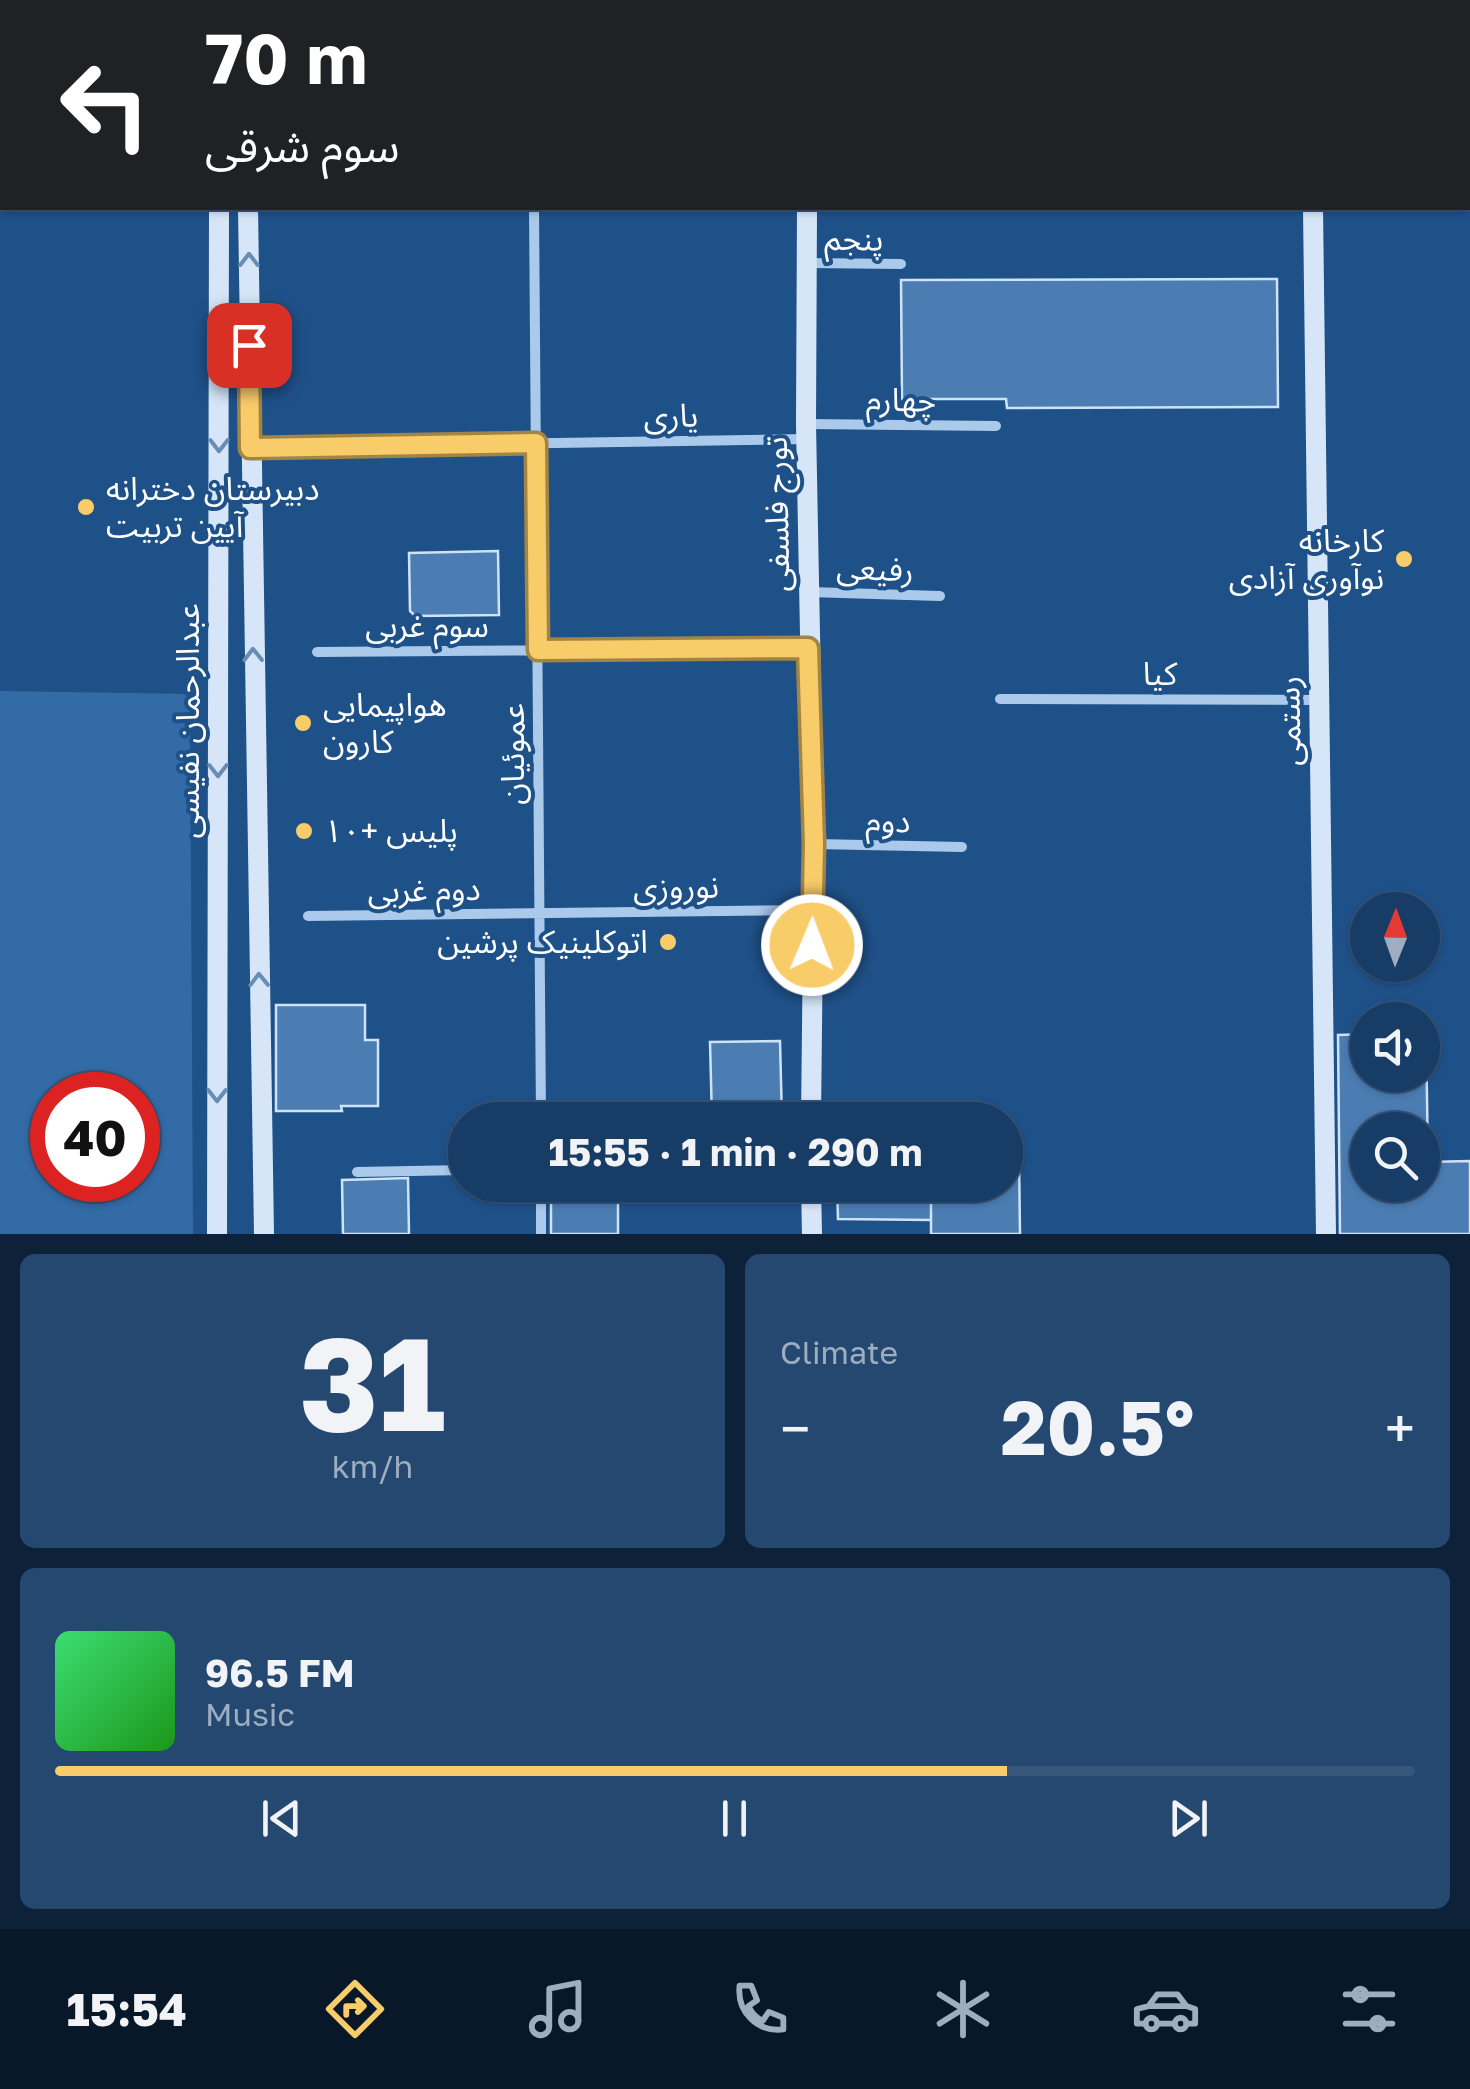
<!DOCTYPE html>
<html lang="en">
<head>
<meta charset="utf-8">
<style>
	body { margin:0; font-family:"Golos Text","Noto Sans Arabic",sans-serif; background:#244870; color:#f1f3f6; height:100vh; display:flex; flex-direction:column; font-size:38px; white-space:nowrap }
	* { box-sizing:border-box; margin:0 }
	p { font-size:32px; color:#9eaec0 }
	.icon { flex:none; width:55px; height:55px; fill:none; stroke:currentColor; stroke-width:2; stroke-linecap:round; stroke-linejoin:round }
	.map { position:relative; height:1234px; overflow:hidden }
	.sheet { display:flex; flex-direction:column; gap:20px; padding:20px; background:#0d2239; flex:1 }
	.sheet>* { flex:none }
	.guide { position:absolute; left:0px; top:0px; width:1470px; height:210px; box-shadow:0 2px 8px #0004,0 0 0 2px #36567b; background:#202124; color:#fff; overflow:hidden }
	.needle { width:65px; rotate:1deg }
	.tools { position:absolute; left:1350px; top:892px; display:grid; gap:20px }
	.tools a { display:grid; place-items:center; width:90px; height:90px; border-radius:50%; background:#173d67; box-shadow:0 2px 8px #0004,0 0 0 2px #36567b; font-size:50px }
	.speed { position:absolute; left:30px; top:1072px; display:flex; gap:20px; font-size:50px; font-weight:700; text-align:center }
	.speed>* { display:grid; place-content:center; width:130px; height:130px; border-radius:50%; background:#173d67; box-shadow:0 2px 8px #0004,0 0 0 2px #36567b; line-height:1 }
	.speed .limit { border:15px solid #d22; background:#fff; color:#111 }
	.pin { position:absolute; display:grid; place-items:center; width:85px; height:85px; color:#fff; margin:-42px; border-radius:20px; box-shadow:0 5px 15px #0006 }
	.me { position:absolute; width:110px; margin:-55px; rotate:1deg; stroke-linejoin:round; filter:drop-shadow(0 0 8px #0008) }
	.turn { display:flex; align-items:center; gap:35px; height:210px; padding:0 40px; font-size:45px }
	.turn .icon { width:130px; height:130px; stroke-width:2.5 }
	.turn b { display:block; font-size:70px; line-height:85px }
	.big { font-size:75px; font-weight:700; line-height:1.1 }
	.sheet .tile { flex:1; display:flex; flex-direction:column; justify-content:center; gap:15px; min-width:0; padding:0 35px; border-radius:15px; background:#244870 }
	.sheet .dial { align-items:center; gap:0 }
	.dial b { font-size:130px; line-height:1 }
	.song { display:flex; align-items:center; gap:30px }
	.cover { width:120px; height:120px; border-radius:15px; background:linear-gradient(135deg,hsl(140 70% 55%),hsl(120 70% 35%)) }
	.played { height:10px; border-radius:5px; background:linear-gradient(90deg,#f9cc6a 70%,#36567b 70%) }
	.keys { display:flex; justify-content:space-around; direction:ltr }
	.heat { display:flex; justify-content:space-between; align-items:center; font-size:55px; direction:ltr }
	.sheet .tiles { flex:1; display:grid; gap:20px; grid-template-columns:1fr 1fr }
	.tile:last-child { grid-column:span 2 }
	.trip { position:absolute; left:448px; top:1102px; width:575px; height:100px; border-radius:50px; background:#173d67; box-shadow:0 2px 8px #0004,0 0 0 2px #36567b; font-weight:700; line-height:100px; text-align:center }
	.tab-bar { display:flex; height:160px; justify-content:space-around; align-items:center; background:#091829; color:#9eaec0 }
	.tab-bar .icon { width:70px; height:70px }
	.tab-bar .current { color:#f9cc6a }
	.tab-bar b { font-size:45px; color:#f1f3f6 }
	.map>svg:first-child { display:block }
</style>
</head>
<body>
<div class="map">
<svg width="1470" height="1234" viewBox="0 0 1470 1234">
	<rect width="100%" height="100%" fill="#1f5189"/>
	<!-- green -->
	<path fill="#336ba7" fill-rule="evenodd" d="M0,0h188v2h-186l-2,160z
		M0,691l190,3 3,540h-193zM52,1095h86v85h-86z"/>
	<!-- building -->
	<path fill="#4b7db3" stroke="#cfe3f8" stroke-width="2.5" fill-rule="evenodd" d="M540,0h106v2h-106z
		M1015,208h236v2h-236z
		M1277,279l1,128 -271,1 -1,-9h-104l-1,-119z
		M498,551l1,64 -84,1 -5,-5 -1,-58z
		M276,1005h89v35h13v66h-37l1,5h-66z
		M1422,1033h4l2,129 42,-1v73h-130l-2,-199 30,-1v41h54zM1368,1130h54v55h-54z
		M780,1041l2,79h-70l-2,-78z
		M1005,1155h14l1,79h-89v-49h74z
		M408,1178l1,56h-66l-1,-54z
		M560,1185h58v49h-67v-42z
		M837,1185h75v8l19,1v26l-93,-1z"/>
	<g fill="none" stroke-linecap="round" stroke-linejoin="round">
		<!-- street -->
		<path stroke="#aac9eb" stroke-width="10" d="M533,0v2
			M534,208l7,912
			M808,263l93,1
			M807,424l189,2
			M251,448l555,-9
			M809,592l131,4
			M317,652l491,-4
			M1000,699l319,1
			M815,844l147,3
			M308,916l504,-6
			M357,1172l108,-2
			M541,1185v49"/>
		<!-- secondary -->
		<path stroke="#d6e6f8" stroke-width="20" d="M217,0v2
			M247,0v2
			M807,0v2
			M1310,0v2
			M248,208l16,1026
			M807,208l-1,216 8,420 -3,276
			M1313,208l13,1026
			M811,1185l1,49
			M217,1234l2,-1026"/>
	</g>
	<!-- one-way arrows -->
	<defs><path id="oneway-chevron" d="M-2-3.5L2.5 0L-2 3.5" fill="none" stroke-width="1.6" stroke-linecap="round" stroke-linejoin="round" transform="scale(2.5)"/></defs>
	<g stroke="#688db5">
		<use href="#oneway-chevron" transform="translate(249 260) rotate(-90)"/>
		<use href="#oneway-chevron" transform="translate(219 445) rotate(90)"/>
		<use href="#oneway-chevron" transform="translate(253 655) rotate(-91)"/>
		<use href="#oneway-chevron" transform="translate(218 770) rotate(90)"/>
		<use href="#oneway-chevron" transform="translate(259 980) rotate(-91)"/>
		<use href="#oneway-chevron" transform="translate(217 1095) rotate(90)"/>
	</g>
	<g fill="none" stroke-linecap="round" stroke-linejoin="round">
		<!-- route casing -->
		<g stroke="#a28545" stroke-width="25">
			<path id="route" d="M249,345l1,103 286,-5 2,207 270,-2 6,196 -2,101"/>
		</g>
		<!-- route -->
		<use href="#route" stroke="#f9cc6a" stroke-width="18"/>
	</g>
	<!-- markers -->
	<g fill="#f9cc6a" stroke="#1f5189" stroke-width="4">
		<circle cx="86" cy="507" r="10"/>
		<circle cx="1404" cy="559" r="10"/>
		<circle cx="303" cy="723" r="10"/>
		<circle cx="304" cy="831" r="10"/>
		<circle cx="668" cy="942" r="10"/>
	</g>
	<g text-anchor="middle" stroke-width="8" stroke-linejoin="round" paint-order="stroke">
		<!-- street labels -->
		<g font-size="32" fill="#fff" stroke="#1f5189">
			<text transform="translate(854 239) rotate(1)" y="11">پنجم</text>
			<text transform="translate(901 400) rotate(1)" y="11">چهارم</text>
			<text transform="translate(671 416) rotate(-1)" y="11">یاری</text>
			<text transform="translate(777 514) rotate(-91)" y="11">تورج فلسفی</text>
			<text transform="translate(875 569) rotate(2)" y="11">رفیعی</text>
			<text x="427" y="637">سوم غربی</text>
			<text x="1160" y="685">کیا</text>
			<text transform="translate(188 721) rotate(-90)" y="11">عبدالرحمان نفیسی</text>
			<text transform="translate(1289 721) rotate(-91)" y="11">رستمی</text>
			<text transform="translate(513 754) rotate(-90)" y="11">عموئیان</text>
			<text transform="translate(888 821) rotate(1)" y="11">دوم</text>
			<text transform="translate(676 887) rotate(-1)" y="11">نوروزی</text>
			<text transform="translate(424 890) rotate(-1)" y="11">دوم غربی</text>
		</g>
		<!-- poi labels -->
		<g font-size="32" fill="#fff" stroke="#1f5189" text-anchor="start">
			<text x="106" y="500">دبیرستان دخترانه<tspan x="106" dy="37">آیین تربیت</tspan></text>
			<text x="1384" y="552" text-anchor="end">کارخانه<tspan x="1384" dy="37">نوآوری آزادی</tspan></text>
			<text x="323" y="716">هواپیمایی<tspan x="323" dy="37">کارون</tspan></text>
			<text x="324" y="842">پلیس +۱۰</text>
			<text x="648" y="953" text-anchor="end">اتوکلینیک پرشین</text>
		</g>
	</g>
</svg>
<div class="tools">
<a><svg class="needle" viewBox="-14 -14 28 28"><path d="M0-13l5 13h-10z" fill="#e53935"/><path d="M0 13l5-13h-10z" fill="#9eaec0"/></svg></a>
<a><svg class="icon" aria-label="sound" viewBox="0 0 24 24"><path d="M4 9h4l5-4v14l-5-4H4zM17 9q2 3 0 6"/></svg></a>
<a><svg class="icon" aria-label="search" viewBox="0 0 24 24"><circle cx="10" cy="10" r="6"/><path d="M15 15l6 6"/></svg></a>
</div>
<div class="speed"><div class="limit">40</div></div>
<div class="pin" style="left:249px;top:345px;background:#d93025"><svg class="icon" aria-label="arrive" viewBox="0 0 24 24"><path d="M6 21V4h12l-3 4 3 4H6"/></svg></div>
<svg class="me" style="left:812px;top:945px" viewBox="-20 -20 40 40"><circle r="17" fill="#f9cc6a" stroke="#fff" stroke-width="3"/><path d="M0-11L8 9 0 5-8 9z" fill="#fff"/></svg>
<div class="trip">15:55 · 1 min · 290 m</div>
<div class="guide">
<div class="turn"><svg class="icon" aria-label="left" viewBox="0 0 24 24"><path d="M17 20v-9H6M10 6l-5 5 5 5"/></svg><div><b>70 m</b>سوم شرقی</div></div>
</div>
</div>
<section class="sheet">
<div class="tiles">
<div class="tile dial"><b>31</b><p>km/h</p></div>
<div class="tile"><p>Climate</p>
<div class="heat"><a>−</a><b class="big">20.5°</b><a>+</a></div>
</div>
<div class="tile">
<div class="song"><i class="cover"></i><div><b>96.5 FM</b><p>Music</p></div></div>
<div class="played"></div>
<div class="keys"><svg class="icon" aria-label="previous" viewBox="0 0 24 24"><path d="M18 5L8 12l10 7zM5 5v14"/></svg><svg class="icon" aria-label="pause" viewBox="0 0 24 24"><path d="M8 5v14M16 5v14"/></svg><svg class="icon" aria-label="next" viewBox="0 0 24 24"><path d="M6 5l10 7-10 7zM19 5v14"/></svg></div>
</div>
</div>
</section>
<nav class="tab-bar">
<b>15:54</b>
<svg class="icon current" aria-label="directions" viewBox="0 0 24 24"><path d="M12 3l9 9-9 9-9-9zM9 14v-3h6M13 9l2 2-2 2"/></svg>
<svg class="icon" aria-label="music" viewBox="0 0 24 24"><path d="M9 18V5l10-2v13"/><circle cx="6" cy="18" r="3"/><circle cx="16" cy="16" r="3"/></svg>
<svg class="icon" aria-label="phone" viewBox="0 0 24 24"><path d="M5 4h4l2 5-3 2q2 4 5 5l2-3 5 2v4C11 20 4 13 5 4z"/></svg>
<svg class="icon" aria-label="climate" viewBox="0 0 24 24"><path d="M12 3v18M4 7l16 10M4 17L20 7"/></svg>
<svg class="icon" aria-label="car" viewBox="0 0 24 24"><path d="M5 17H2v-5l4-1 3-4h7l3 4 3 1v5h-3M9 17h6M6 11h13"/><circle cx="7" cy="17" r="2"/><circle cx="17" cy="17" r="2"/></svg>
<svg class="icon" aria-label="filters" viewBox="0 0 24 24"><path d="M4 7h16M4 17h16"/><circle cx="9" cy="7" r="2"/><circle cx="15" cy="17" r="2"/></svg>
</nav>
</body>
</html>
